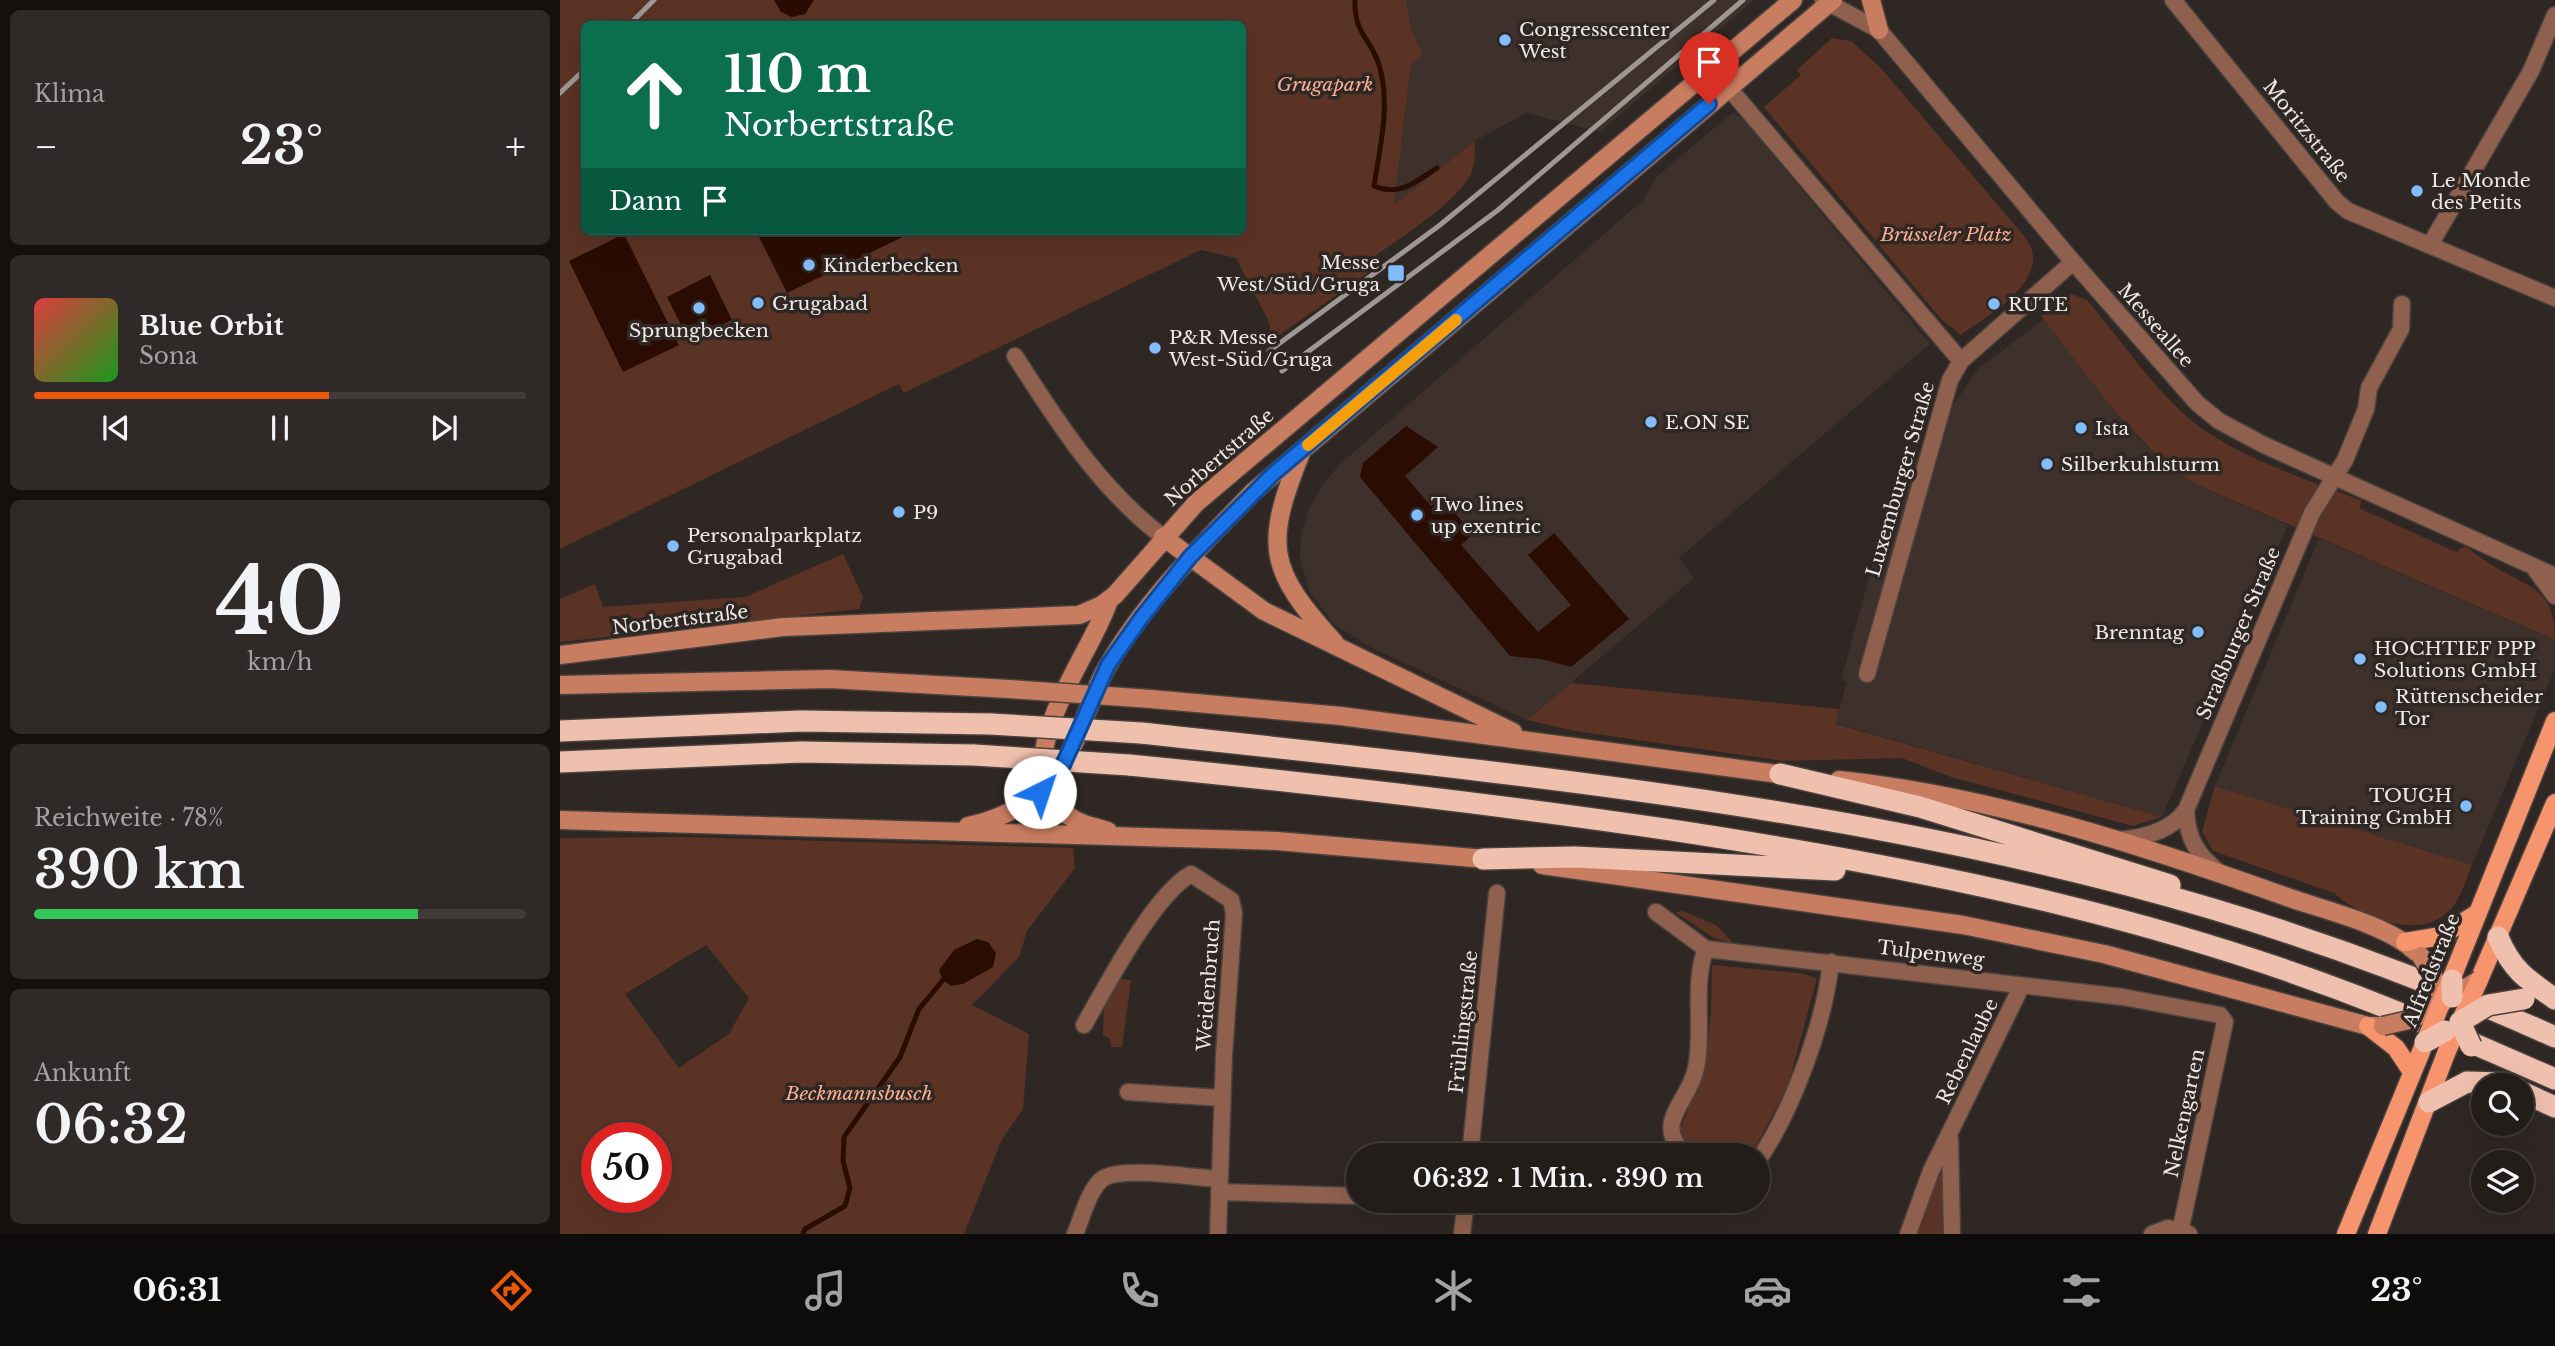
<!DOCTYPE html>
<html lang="de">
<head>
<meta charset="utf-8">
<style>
	body { margin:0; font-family:"Libre Baskerville",serif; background:#2f2a27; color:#f1f3f6; height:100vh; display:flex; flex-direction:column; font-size:26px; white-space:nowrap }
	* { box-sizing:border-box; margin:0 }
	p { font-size:23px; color:#a3a2a2 }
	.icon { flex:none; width:38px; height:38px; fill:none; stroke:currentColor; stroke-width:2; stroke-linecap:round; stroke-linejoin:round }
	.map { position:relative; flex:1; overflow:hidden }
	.details { display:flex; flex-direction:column; gap:10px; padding:10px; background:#13100e; width:560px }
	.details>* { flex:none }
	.guide { position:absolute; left:21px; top:21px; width:665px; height:214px; border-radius:10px; box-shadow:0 7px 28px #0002,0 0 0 2px #403b39; background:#0b6e4f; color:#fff; overflow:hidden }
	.fabs { position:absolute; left:1911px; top:1073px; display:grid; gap:14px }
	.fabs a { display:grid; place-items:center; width:63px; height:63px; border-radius:50%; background:#231d1a; box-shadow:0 7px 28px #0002,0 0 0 2px #403b39; font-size:35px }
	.speed { position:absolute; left:21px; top:1122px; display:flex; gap:14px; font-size:35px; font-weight:700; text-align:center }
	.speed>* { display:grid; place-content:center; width:91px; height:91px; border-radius:50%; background:#231d1a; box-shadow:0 7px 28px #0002,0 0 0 2px #403b39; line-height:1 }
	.speed .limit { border:10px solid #d22; background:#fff; color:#111 }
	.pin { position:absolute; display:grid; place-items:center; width:60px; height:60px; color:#fff; margin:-72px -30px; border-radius:50% 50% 50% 0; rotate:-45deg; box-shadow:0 0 7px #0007 }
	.pin .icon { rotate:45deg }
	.me { position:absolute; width:77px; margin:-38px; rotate:41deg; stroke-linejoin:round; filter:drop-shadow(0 0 5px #0008) }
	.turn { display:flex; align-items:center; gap:24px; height:147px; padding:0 28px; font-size:32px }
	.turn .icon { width:91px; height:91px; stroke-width:2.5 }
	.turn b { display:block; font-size:49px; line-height:60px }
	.then { display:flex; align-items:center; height:66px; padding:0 28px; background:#0003; gap:14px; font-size:26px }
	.big { font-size:52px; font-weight:600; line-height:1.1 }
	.details .card { flex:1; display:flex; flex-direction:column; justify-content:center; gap:10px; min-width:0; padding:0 24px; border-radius:10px; background:#2f2a27 }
	.details .dial { align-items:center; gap:0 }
	.dial b { font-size:91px; line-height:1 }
	.song { display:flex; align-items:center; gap:21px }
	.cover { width:84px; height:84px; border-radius:10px; background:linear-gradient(135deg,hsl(0 70% 55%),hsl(120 70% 35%)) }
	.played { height:7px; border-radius:4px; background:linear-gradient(90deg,#ea580c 60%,#403b39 60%) }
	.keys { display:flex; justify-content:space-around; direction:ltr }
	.heat { display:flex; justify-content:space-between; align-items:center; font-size:38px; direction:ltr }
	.charge { height:10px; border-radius:5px; background:linear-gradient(90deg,#34c759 78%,#403b39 0) }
	.trip { position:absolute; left:786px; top:1143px; width:424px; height:70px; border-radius:35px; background:#231d1a; box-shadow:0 7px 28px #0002,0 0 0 2px #403b39; font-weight:600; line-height:70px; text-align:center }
	.dock { display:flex; height:112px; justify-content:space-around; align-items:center; background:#0e0c0a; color:#a3a2a2 }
	.dock .icon { width:49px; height:49px }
	.dock .current { color:#ea580c }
	.dock b { font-size:32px; color:#f1f3f6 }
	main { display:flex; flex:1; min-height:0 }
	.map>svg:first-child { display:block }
</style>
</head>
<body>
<main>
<section class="details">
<div class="card"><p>Klima</p>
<div class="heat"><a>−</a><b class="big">23°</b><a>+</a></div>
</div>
<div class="card">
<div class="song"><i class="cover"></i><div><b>Blue Orbit</b><p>Sona</p></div></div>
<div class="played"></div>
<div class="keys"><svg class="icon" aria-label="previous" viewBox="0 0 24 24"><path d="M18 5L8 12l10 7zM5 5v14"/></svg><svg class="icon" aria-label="pause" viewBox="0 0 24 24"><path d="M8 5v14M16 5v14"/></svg><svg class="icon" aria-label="next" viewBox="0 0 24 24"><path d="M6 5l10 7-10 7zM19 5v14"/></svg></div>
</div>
<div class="card dial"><b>40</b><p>km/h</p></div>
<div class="card"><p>Reichweite · 78%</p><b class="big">390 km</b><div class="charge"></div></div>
<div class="card"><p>Ankunft</p><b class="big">06:32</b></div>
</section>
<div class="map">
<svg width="1995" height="1234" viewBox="0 0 1995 1234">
	<rect width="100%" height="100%" fill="#2f2723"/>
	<!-- built -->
	<path fill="#3e302a" d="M846,0h348l-154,132 -74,-19 -51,28 -81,65 17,-141 12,-11 -12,-25z
		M1173,112l11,8 186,224 -251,214 15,20 -167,142 -157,-73 -35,-22 -26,-34 -9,-32 1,-24 8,-27 14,-24 17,-20 303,-264 13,-23z
		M1484,319l95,120 54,44 95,42 -126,292 -327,-94 12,-41 -6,-2 51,-186 86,-125z
		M1759,538l236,102v29l-83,196 -257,-79z"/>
	<!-- green -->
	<path fill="#5b3324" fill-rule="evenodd" d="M0,0h846l5,29 12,25 -12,11 -17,140 81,-64c0,11 0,22 -4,33 -13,29 -81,70 -108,91l5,8 -100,70 2,-19 -34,-66 -35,-8 -297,143 -5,-9 -339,165zM24,24h658v207h-658z
		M1272,38l19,3 30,27 143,168c4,7 9,13 9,20 2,34 -48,61 -72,79l-20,-16 -177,-212 37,-32 -4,-5z
		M1511,294l16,6c34,40 79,107 123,134 46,29 101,47 152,67l-3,7 97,44 9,-6c12,9 24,18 37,25 36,19 53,25 53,69l-362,-157c-63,-43 -105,-108 -152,-167z
		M283,554l20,43 -4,12 -299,33v-43l35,-15 8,23 142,-10z
		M1011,683l268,26 -3,15 326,93 -29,9 -182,-49 -49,-19 -119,3 -208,-30 -48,-11z
		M1655,786l257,79c-6,14 -11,33 -21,44 -31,34 -90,8 -117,-16l-121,-42 -11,-19z
		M121,837l392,11 2,20 -48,63 -8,26 -47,48 57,29 -6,75 -21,30 -38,95h-404v-396zM146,945l43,53 -20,36 -50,34 -54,-74zM37,1138h59v59h-59z
		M1123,911l33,14 19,20 -23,-8 -37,-25z
		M1152,965l88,8 17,5 -29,108 -37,69h-52l-20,-22 27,-73 5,-47z
		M561,979l10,1 -9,67h-11l-1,-8 -7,-4 1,-29z
		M1376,1175h12l-2,59h-32z"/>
	<!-- water -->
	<path fill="#2a0c02" d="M214,0h40l-9,14 -13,3 -11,-5z
		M211,231h144l-128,62 -28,-56z
		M64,234l55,111 -56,27 -54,-111z
		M150,275l22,45 -43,21 -22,-44z
		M846,426l32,21 -33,29 26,30 11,-8 31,36 -12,11 77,87 33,-27 -43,-50 26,-22 75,86 -58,48 -29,-8 -32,-3 -150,-179 3,-14z
		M417,939l11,3 8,11 -3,14 -30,17 -12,2 -8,-6 -4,-10 15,-20z"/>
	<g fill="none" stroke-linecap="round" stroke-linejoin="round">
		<!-- stream -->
		<path stroke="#2a0c02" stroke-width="5" d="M795,0c-1,35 16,38 24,65 12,38 1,82 -5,121 26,11 41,-4 63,-18
			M243,1234l2,-5 40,-23 5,-18 -7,-27 1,-24 56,-80 19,-48 24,-29"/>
		<!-- street casing -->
		<g stroke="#4a423e" stroke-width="19">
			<path id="street" d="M1263,0l56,30 189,226 129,147 22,18 45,24 291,131
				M1613,0l164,202 11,9 207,87
				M1168,87l233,274
				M1870,245l101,-174 24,-56
				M455,356c43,67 84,132 148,181
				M1975,569l20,27
				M1307,674l83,-294 11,-19 112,-99
				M1626,810c1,28 11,45 33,62
				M1558,840c25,-2 53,-9 68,-30l126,-297 33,-53 21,-51 3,-21 32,-59 1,-25
				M1096,912l50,37 417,48 97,18 5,7 -45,210
				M524,1025c23,-40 69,-129 107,-151l40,26 3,13 -10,142 -6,179
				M568,1092l94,6
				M1390,1139l2,95
				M910,1155l27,-262
				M1126,1155c-35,-32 3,-52 10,-87 8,-37 -4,-86 10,-119
				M1197,1162c36,-52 67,-138 74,-200
				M659,1192l139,4
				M515,1234c7,-16 13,-42 26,-54 18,-15 93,-2 118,-1
				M902,1234l4,-34
				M1348,1234l23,-63 90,-184
				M1592,1234l16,-6 21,6"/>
		</g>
		<!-- secondary casing -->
		<g stroke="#4a423e" stroke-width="21">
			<path id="secondary" d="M1311,0l8,30
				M741,453c-37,92 -34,116 34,190
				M603,537l101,74 249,121
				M0,655l223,-28 296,-12 23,-10 13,-10 81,-92 597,-503
				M0,685l269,-6 180,10
				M591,699l190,17 452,60
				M1279,780c154,16 305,66 451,118 37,13 98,27 126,54
				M0,820l717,21 220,19
				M408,826c34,-7 63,-22 86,-49 22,-25 35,-78 53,-110 39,-67 94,-121 147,-176l579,-491
				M548,831c-12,-4 -26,-6 -36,-13 -76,-49 19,-160 37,-218
				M982,865l421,60 141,29 264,72h15"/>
		</g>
		<!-- primary casing -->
		<g stroke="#4a423e" stroke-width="21">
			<path id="primary" d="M1845,942l36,-6 35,-22
				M1895,970l100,-249
				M1919,980l76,-177
				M1808,1026l28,22 16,24
				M1786,1234l79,-192
				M1817,1234l70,-183"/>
		</g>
		<!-- highway casing -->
		<g stroke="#4a423e" stroke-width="24">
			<path id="highway" d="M0,731l241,-10 190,3
				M581,733c357,39 727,73 1072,176 117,35 231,78 342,128
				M0,762l241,-10 173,3
				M569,765c184,18 367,39 549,66 256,39 509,91 748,193
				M1220,774l140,33 250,78
				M923,859l92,-2 260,13
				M1938,937c14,33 28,42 57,62
				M1896,1036l99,43
				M1962,1092l33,15
				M1869,1102l38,-20 34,1"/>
		</g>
		<!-- street -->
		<use href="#street" stroke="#8f604e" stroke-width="16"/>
		<!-- secondary -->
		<use href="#secondary" stroke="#c97d60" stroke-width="18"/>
		<!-- primary -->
		<use href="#primary" stroke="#f6946e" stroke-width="18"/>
		<!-- highway -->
		<use href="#highway" stroke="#f0c0ae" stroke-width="21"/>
		<!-- rail -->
		<path stroke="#9e9794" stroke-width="5" d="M70,24l24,-24
			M0,93l24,-23
			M709,351l171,-126 274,-225
			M722,371l216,-161 245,-210"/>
		<!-- secondary-bridge casing -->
		<g stroke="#4a423e" stroke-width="21" stroke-linecap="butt">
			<path id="secondary-bridge" d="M449,689l142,10
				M1861,956l12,20 8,29
				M1823,1026l30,-7 66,-39"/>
		</g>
		<!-- primary-bridge casing -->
		<g stroke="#4a423e" stroke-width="21" stroke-linecap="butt">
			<path id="primary-bridge" d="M1865,1042l30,-72
				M1887,1051l32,-71"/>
		</g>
		<!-- highway-bridge casing -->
		<g stroke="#4a423e" stroke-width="24" stroke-linecap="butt">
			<path id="highway-bridge" d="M431,724l150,9
				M414,755l155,10
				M1892,980v17
				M1865,1042l20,-11
				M1911,1046l-11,-24 28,-17 36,-6"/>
		</g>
		<!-- secondary-bridge -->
		<use href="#secondary-bridge" stroke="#c97d60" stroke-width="18"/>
		<!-- primary-bridge -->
		<use href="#primary-bridge" stroke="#f6946e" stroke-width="18"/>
		<!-- highway-bridge -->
		<use href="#highway-bridge" stroke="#f0c0ae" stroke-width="21"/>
	</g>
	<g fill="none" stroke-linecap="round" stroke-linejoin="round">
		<!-- route casing -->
		<g stroke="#114b97" stroke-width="18">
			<path id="route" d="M480,792l23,-27 45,-100 34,-48 48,-60 82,-82 437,-371"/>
		</g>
		<!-- route -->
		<use href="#route" stroke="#1a73e8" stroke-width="12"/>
		<!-- slow -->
		<path stroke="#f59e0b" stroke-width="12" d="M748,445l148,-125"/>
	</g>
	<!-- markers -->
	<g fill="#83bcfb" stroke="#2f2723" stroke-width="2.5">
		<circle cx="945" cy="40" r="7"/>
		<circle cx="1857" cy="191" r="7"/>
		<circle cx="249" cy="265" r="7"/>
		<rect x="827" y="264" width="18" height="18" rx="3.5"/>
		<circle cx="198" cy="303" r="7"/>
		<circle cx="1434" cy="304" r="7"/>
		<circle cx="139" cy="308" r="7"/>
		<circle cx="595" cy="348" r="7"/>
		<circle cx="1091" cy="422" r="7"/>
		<circle cx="1521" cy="428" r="7"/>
		<circle cx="1487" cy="464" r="7"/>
		<circle cx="339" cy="512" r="7"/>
		<circle cx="857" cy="515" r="7"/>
		<circle cx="113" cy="546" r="7"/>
		<circle cx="1638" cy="632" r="7"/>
		<circle cx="1800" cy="659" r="7"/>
		<circle cx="1821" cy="707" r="7"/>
		<circle cx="1906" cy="806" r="7"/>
	</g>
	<g text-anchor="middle" stroke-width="7" stroke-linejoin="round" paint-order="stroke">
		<!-- poi labels -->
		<g font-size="19" fill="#eee8e6" stroke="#2f2723" text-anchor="start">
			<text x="959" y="36">Congresscenter<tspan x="959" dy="22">West</tspan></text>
			<text x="1871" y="187">Le Monde<tspan x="1871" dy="22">des Petits</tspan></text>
			<text x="820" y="269" text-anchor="end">Messe<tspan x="820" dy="22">West/Süd/Gruga</tspan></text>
			<text x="263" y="272">Kinderbecken</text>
			<text x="212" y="310">Grugabad</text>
			<text x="1448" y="311">RUTE</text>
			<text x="139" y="337" text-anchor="middle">Sprungbecken</text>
			<text x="609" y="344">P&amp;R Messe<tspan x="609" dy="22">West-Süd/Gruga</tspan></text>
			<text x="1105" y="429">E.ON SE</text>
			<text x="1535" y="435">Ista</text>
			<text x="1501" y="471">Silberkuhlsturm</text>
			<text x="871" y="511">Two lines<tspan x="871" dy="22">up exentric</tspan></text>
			<text x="353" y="519">P9</text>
			<text x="127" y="542">Personalparkplatz<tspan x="127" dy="22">Grugabad</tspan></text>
			<text x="1624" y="639" text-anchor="end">Brenntag</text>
			<text x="1814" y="655">HOCHTIEF PPP<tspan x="1814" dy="22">Solutions GmbH</tspan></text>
			<text x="1835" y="703">Rüttenscheider<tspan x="1835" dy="22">Tor</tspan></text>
			<text x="1892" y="802" text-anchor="end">TOUGH<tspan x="1892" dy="22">Training GmbH</tspan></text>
		</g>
		<!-- park labels -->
		<g font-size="19" font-style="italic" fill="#faae92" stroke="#2f2723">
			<text x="765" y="91">Grugapark</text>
			<text x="1386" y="241">Brüsseler Platz</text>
			<text x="299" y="1100">Beckmannsbusch</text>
		</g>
		<!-- street labels -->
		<g font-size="19" fill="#eee8e6" stroke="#2f2723">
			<text transform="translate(1747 131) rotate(51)" y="7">Moritzstraße</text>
			<text transform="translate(1596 325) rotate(49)" y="7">Messeallee</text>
			<text transform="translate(659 457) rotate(-41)" y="7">Norbertstraße</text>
			<text transform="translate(1340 479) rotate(-74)" y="7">Luxemburger Straße</text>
			<text transform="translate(120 619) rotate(-7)" y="7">Norbertstraße</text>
			<text transform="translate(1678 633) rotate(-67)" y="7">Straßburger Straße</text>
			<text transform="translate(1371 953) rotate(7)" y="7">Tulpenweg</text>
			<text transform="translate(1871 970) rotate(-68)" y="7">Alfredstraße</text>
			<text transform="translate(648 985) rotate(-86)" y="7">Weidenbruch</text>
			<text transform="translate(903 1022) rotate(-84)" y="7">Frühlingstraße</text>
			<text transform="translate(1407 1051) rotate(-64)" y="7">Rebenlaube</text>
			<text transform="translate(1624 1113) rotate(-78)" y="7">Nelkengarten</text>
		</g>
	</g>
</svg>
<div class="fabs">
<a><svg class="icon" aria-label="search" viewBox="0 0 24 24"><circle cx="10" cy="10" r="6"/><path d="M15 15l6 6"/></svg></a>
<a><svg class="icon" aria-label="layers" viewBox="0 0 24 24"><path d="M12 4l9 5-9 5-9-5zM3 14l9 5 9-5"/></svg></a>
</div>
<div class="speed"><div class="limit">50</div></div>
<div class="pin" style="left:1149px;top:104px;background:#d93025"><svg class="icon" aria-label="arrive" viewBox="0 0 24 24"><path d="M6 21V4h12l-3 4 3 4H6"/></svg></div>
<svg class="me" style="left:480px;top:792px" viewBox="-20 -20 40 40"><circle r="19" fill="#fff"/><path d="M0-13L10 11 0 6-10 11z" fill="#1a73e8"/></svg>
<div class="trip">06:32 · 1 Min. · 390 m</div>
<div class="guide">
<div class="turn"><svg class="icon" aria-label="ahead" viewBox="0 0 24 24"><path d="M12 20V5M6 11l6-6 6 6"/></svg><div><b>110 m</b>Norbertstraße</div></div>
<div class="then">Dann<svg class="icon" aria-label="arrive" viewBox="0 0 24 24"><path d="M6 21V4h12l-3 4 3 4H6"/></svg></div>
</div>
</div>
</main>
<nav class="dock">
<b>06:31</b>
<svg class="icon current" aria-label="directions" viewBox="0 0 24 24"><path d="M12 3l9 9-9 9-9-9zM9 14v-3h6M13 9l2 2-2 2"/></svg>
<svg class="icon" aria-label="music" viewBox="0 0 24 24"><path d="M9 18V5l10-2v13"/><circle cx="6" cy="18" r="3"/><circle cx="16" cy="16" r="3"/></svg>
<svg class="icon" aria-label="phone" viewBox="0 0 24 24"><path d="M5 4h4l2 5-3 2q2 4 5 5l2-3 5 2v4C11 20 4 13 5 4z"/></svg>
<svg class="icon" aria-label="climate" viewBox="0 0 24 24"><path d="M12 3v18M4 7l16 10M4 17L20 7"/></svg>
<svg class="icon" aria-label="car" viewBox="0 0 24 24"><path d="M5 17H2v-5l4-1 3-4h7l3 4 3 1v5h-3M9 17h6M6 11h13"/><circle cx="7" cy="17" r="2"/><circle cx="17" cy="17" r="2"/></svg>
<svg class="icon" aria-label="filters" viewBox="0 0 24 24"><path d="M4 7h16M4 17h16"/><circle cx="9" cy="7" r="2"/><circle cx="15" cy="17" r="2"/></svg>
<b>23°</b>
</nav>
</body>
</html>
